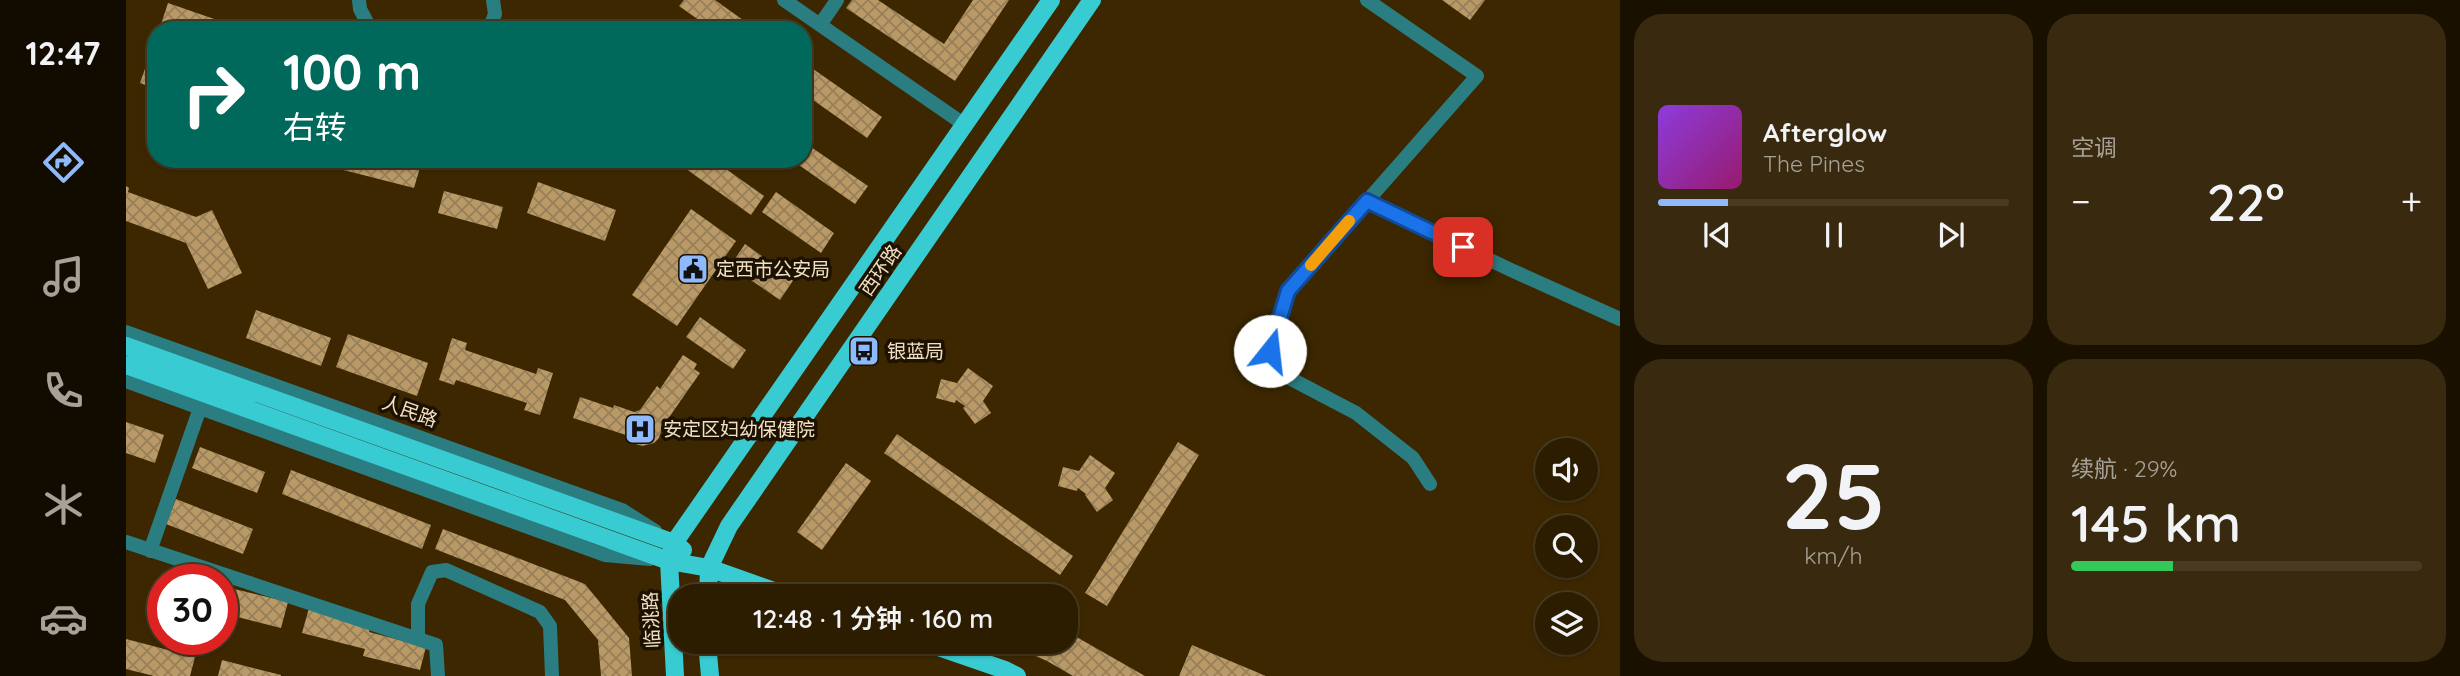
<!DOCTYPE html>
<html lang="zh">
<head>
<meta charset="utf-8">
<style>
	body { margin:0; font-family:Quicksand,"Noto Sans SC",sans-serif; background:#392a0f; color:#f1f3f6; height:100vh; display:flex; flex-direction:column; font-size:26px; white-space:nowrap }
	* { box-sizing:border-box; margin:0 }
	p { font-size:23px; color:#a7a299 }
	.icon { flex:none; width:38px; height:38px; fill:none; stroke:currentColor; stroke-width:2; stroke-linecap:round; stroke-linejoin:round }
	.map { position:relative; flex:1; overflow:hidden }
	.panel { display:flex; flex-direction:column; gap:14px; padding:14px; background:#191000; width:840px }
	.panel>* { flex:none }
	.hud { position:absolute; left:21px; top:21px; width:665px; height:147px; border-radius:28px; box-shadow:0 2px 5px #0004,0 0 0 2px #483b22; background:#00695c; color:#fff; overflow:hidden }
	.controls { position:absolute; left:1409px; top:438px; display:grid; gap:14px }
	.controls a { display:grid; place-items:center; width:63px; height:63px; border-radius:50%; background:#2d1d00; box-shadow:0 2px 5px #0004,0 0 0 2px #483b22; font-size:35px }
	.speed { position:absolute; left:21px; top:564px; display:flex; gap:14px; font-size:35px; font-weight:700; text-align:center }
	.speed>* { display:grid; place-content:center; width:91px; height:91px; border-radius:50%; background:#2d1d00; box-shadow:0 2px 5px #0004,0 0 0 2px #483b22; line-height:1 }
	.speed .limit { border:10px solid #d22; background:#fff; color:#111 }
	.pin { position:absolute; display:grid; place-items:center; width:60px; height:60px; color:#fff; margin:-30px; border-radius:14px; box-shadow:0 4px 10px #0006 }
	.me { position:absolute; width:77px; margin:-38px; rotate:16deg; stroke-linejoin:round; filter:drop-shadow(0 0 5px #0008) }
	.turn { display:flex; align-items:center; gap:24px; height:147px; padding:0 21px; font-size:32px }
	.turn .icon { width:91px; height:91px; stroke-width:2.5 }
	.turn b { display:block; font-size:49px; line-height:60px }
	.big { font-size:52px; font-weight:600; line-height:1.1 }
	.panel .widget { flex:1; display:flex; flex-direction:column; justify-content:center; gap:10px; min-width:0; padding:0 24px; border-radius:28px; background:#392a0f }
	.panel .dial { align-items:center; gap:0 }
	.dial b { font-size:91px; line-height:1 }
	.song { display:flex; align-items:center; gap:21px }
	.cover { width:84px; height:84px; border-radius:10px; background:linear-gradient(135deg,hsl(270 70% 55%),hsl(320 70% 35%)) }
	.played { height:7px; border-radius:4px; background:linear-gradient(90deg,#8eb9fc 20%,#483b22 20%) }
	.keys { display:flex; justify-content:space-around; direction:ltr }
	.heat { display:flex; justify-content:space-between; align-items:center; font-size:38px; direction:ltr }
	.charge { height:10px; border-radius:5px; background:linear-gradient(90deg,#34c759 29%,#483b22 0) }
	.panel .tiles { flex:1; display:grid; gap:14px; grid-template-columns:repeat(2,1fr) }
	.trip { position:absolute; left:542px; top:584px; width:410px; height:70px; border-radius:28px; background:#2d1d00; box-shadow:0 2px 5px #0004,0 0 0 2px #483b22; font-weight:600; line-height:70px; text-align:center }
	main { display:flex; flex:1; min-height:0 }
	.dock { display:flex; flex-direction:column; width:126px; justify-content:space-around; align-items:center; background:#120c00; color:#a7a299 }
	.dock .icon { width:49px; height:49px }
	.dock .current { color:#8eb9fc }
	.dock b { font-size:32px; color:#f1f3f6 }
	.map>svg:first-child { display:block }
</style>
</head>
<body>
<main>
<nav class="dock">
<b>12:47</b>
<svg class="icon current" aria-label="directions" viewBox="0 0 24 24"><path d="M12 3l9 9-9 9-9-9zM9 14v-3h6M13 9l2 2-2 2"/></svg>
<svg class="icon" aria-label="music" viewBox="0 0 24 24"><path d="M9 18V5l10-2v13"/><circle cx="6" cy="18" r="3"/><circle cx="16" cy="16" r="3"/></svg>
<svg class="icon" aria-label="phone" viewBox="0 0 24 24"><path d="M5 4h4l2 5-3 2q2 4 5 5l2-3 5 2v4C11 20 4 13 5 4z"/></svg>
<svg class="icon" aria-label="climate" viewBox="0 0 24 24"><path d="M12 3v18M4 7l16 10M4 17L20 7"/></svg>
<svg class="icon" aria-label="car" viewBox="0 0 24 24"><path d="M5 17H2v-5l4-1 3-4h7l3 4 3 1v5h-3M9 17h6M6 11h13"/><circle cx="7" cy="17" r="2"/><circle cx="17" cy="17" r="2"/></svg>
</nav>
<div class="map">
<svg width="1494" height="676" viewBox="0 0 1494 676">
	<defs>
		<pattern id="building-cross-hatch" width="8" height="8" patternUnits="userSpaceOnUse" patternTransform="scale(1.75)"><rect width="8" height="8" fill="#b99966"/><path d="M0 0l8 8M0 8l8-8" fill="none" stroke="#977f59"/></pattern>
	</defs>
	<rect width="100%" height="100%" fill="#3c2700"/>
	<!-- building -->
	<path fill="url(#building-cross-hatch)" d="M558,0h31l42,30h-44l-34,-24z
		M726,0h26l66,44 29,-44h36l-54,81 -109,-73z
		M1316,0h43l-15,20z
		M42,3l75,26v1h-65l-17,-6z
		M677,62l79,55 -15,21 -64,-45z
		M21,63l9,3v23l-16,-6z
		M682,145l60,41 -13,18 -59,-41 2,-4h5v-7z
		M186,159h91l18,5 -7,24 -102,-26z
		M546,159h40l52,37 -13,19z
		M412,182l78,28 -11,31 -78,-28z
		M0,186l3,2 -1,4 68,25 16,-7 30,63 -34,16 -22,-46 -60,-22z
		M318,191l59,16 -6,22 -59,-16z
		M650,192l58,41 -13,20 -59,-41z
		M565,209l45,32 -59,85 -45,-31z
		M619,244l49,35 -14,21 -50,-34z
		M130,310l75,28 -10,28 -75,-28z
		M574,317l46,33 -13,19 -47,-32z
		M222,334l80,29 -11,33 -81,-29z
		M326,338l15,5 -2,7 71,24 2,-6 15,5 -13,42 -16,-5 3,-7 -71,-23 -2,5 -15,-5z
		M557,355l14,9 -3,5 6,4 -37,53 -4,12 -5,5 -12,3 -6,-2 -10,-9 -53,-17 7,-21 33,11 1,-3 20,7 6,-2 17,-24 3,3z
		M842,368l25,18 -10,15 8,12 -16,11 -12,-16 2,-2 -9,-6 -1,3 -19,-5 5,-19 16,4z
		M0,422l38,13 -9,28 -29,-10z
		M771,434l176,122 -13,19 -176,-122z
		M1052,442l21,13 -92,151 -22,-13z
		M74,447l65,25 -8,21 -65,-25z
		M964,455l25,18 -10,15 8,12 -16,12 -12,-17 1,-1 -8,-6 -1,3 -19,-5 5,-19 16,4z
		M720,463l25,18 -49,69 -25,-18z
		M165,470l140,55 -9,24 -140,-55z
		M50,499l77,30 -10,25 -77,-30z
		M317,529l142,55 44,54 3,38h-31l-3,-36 -33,-40 -130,-51z
		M96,586l66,16 -7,26 -59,-15z
		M183,608l62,16 -2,8 57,15 -6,23 -57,-14 2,-7 -63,-16z
		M940,631l79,45h-72l-26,-15 -44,-19h63z
		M0,639l69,18 -5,19h-36l-28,-7z
		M1066,645l74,31h-87z
		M96,660l59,15v1h-63z"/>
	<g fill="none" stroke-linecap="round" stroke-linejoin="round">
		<!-- minor -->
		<path stroke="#2a7e81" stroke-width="14" d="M233,0l1,9 11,21
			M658,0l181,125
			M1241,0l110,76 -189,215 -18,60 6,20 80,42 57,45 17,26
			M694,25l17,-25
			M363,30l6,-16 -2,-14
			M1240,201l145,69 109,49
			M0,332l496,178 33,21
			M0,381l479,174 45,4
			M0,542l310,103 2,31
			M24,551l50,-143
			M292,639v-35l14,-32 14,-2 94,42 10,14 2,50"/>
		<!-- major -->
		<path stroke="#38cbd1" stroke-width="18" d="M0,346l548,197 9,7
			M0,365l543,196 40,7 82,29
			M582,597l1,-29 20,-42 363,-526
			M581,642l3,34
			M798,642l81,28 12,6
			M549,676l-6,-115 5,-18 377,-543"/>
	</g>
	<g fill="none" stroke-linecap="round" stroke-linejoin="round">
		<!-- route casing -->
		<g stroke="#114b97" stroke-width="18">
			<path id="route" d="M1144,351l18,-60 79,-90 96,46"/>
		</g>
		<!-- route -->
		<use href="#route" stroke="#1a73e8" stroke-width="12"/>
		<!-- slow -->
		<path stroke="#f59e0b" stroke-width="12" d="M1185,265l38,-44"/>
	</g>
	<!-- icons -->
	<defs>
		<g id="civic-square" transform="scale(1.575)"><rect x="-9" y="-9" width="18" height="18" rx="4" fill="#8eb9fc" stroke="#1d1200"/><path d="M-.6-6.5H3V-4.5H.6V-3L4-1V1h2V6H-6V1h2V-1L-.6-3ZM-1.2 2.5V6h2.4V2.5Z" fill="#111"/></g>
		<g id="bus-square" transform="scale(1.575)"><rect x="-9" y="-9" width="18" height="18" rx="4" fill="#8eb9fc" stroke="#1d1200"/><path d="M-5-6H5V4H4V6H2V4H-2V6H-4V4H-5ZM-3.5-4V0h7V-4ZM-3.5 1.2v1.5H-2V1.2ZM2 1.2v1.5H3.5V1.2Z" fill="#111"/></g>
		<g id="hospital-square" transform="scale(1.575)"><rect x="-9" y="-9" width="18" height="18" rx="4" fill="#8eb9fc" stroke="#1d1200"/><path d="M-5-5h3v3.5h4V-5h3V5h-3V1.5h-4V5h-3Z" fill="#111"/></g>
	</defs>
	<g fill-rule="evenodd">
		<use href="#civic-square" x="567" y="269"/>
		<use href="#bus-square" x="738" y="351"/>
		<use href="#hospital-square" x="514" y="429"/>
	</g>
	<g text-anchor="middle" stroke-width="7" stroke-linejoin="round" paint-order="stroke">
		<!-- poi labels -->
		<g font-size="19" fill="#f1e0c6" stroke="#1d1200" text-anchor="start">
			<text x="590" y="276">定西市公安局</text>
			<text x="761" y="358">银蓝局</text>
			<text x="537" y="436">安定区妇幼保健院</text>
		</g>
		<!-- street labels -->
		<g font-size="19" fill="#f1e0c6" stroke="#1d1200">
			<text transform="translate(754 270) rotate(-55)" y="7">西环路</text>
			<text transform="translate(284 411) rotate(20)" y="7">人民路</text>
			<text transform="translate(525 620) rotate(-93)" y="7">临洮路</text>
		</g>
	</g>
</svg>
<div class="controls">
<a><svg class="icon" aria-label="sound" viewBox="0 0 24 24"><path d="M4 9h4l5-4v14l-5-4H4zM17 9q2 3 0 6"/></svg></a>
<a><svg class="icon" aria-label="search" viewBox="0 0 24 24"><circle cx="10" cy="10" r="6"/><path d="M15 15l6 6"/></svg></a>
<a><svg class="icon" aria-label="layers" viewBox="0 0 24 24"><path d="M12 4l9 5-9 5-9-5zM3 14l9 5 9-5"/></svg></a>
</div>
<div class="speed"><div class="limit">30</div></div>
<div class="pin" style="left:1337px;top:247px;background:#d93025"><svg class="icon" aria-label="arrive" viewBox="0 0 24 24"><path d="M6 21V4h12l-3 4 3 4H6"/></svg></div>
<svg class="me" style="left:1144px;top:351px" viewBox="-20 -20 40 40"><circle r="19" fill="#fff"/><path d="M0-13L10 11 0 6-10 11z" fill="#1a73e8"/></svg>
<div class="trip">12:48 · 1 分钟 · 160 m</div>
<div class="hud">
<div class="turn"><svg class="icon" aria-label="right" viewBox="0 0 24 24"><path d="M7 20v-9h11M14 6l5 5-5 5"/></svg><div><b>100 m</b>右转</div></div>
</div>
</div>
<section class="panel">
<div class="tiles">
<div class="widget">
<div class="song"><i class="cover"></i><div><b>Afterglow</b><p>The Pines</p></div></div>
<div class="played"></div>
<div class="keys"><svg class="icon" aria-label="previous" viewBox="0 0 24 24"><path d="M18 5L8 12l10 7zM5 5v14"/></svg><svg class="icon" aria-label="pause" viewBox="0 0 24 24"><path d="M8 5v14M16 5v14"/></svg><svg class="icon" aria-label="next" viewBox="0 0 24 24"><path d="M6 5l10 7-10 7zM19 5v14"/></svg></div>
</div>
<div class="widget"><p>空调</p>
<div class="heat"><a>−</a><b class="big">22°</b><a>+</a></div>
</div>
<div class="widget dial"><b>25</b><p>km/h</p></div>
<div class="widget"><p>续航 · 29%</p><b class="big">145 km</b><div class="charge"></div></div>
</div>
</section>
</main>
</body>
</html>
